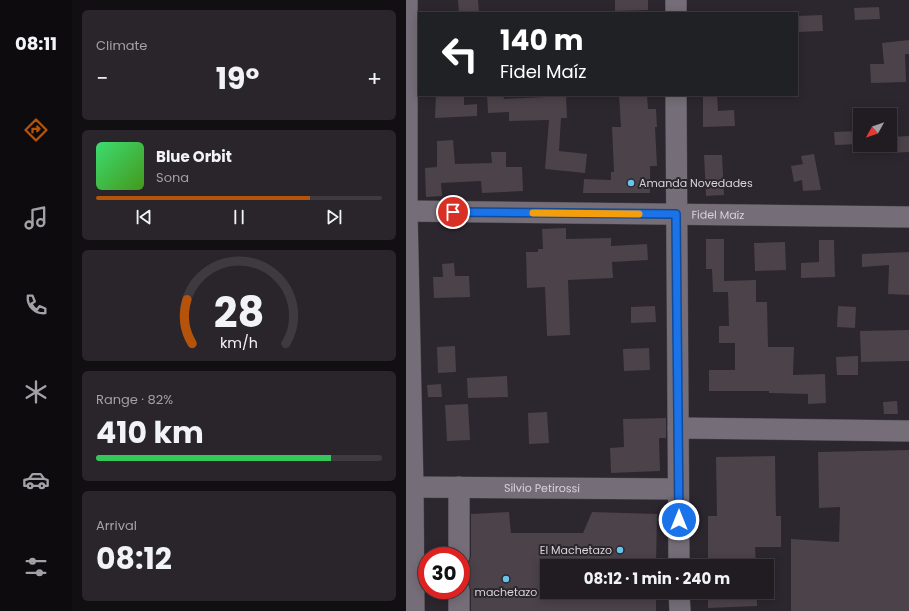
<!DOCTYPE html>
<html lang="en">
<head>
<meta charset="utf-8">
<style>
	body { margin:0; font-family:Poppins,sans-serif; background:#29252a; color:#f1f3f6; height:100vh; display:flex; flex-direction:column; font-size:15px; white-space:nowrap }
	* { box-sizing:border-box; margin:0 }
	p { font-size:13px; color:#a2a1a5 }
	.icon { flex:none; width:22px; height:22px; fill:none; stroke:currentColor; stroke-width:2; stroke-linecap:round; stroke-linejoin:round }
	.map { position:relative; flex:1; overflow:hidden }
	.details { display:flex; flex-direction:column; gap:10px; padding:10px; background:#120f13; width:334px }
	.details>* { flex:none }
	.guide { position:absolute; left:12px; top:12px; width:380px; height:84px; border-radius:0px; box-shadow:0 2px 10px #0003,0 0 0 1px #3e3a40; background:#202124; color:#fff; overflow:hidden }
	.needle { width:26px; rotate:230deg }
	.fabs { position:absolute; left:447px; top:108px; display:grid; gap:8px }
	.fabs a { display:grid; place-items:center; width:44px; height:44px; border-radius:0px; background:#211c22; box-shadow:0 2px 10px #0003,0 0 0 1px #3e3a40; font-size:20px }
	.speed { position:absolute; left:12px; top:547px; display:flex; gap:8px; font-size:20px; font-weight:700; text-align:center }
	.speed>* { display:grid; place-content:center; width:52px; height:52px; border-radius:50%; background:#211c22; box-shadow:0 2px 10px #0003,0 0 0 1px #3e3a40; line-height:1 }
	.speed .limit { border:6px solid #d22; background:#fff; color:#111 }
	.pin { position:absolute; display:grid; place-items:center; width:34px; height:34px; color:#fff; margin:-17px; border:2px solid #fff; border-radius:50%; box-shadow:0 1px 4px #0007 }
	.me { position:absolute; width:44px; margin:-22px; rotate:0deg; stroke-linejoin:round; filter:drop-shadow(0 0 3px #0008) }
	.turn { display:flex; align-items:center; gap:14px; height:84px; padding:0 16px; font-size:18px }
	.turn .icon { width:52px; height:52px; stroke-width:2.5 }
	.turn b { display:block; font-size:28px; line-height:34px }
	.big { font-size:30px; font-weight:700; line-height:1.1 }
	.details .tile { flex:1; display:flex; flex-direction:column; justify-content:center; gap:6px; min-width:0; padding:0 14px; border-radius:6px; background:#29252a }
	.details .dial { align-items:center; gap:0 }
	.dial svg { height:104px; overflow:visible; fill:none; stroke:#3e3a40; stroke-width:7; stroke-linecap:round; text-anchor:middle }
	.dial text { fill:#f1f3f6; stroke:none }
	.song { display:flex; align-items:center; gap:12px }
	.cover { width:48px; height:48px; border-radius:6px; background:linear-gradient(135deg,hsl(140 70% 55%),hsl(100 70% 35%)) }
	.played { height:4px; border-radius:2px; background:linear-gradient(90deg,#b45309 75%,#3e3a40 75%) }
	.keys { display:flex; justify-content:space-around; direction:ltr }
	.heat { display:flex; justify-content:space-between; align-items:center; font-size:22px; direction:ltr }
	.charge { height:6px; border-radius:3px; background:linear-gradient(90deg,#34c759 82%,#3e3a40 0) }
	.trip { position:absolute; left:134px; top:559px; width:234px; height:40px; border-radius:0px; background:#211c22; box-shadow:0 2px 10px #0003,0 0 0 1px #3e3a40; font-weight:700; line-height:40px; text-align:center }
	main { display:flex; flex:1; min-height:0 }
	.dock { display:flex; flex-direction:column; width:72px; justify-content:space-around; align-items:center; background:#0d0b0e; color:#a2a1a5 }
	.dock .icon { width:28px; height:28px }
	.dock .selected { color:#b45309 }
	.dock b { font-size:18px; color:#f1f3f6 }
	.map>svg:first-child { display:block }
</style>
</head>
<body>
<main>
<nav class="dock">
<b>08:11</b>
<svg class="icon selected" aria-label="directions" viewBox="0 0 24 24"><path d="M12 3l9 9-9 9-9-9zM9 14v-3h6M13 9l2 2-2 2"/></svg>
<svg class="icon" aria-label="music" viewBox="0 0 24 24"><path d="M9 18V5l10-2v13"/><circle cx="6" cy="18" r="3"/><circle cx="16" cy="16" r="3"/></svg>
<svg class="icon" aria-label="phone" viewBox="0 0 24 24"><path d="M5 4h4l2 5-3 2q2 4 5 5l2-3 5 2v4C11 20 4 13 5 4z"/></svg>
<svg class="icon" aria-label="climate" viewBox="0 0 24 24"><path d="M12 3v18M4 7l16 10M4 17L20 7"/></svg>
<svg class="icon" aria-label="car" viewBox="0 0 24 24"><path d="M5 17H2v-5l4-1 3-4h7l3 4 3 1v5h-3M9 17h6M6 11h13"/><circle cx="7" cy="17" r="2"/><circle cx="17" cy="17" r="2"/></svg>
<svg class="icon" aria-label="filters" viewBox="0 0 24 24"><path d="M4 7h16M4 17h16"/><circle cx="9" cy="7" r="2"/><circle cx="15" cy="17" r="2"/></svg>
</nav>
<section class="details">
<div class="tile"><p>Climate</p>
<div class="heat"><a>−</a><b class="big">19°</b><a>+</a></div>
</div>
<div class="tile">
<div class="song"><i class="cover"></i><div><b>Blue Orbit</b><p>Sona</p></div></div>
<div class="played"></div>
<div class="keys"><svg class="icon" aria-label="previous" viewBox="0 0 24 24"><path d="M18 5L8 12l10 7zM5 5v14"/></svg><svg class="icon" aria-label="pause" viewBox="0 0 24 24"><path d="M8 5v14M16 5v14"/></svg><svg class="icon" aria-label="next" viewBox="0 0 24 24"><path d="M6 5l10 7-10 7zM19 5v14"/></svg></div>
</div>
<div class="tile dial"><svg viewBox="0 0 100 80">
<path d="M14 69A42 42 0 1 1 86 69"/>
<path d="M14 69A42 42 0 0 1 10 35" stroke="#b45309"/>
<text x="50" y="56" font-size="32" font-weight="700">28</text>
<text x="50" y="72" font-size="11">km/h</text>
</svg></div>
<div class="tile"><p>Range · 82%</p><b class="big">410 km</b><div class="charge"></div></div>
<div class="tile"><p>Arrival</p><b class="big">08:12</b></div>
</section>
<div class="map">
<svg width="503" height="611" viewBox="0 0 503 611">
	<rect width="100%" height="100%" fill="#2c262e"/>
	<!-- building -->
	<path fill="#4c4249" d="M52,0h20l1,13h-20z
		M209,0h33v10l-33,1z
		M473,7l1,12 -25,1 -1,-12z
		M416,15l1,16 -26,1v-16z
		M503,40v14h-4l1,28 -35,1 -1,-19h14l-2,-21z
		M30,95h28v10l13,-1v12l-42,2z
		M81,95h16l1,4 42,-2v-2h20l1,23h-6l-2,33 28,3 -2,19 -40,-4 4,-49 -40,1v-9l-21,1z
		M213,95h28l1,14h8l1,18h-2l2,39h-7v27h-67l1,-14 27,1v-8h3l-2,-45h9z
		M297,95h14l1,16 16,-1 1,16 -32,1z
		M454,131v13l-25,1 -1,-13z
		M503,136v16l-19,1v-16z
		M47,140l2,24 37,-1 -1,-11h15v15h16l1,24 -41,2 -1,-12 -40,2 1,13 -16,1 -1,-29 12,-1v-26z
		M408,154l7,36 -18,1 -1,-11 -8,2 -3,-16 12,-2 -2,-8z
		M298,155h18l2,40 -18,1z
		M160,228v11l45,-1v8l36,-2 1,16 -36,2 1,16 -45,2 2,55 -23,1 -2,-49 -18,1 -1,-36h12v-3h5l-1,-20z
		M300,239h18v42l32,-1v22h11l1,45h26l-1,28 32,-1 1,29 -18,1v-10l-39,-1v-2h-60v-21h26v-27h-16v-17h10l-1,-34h-15l-1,-23h-6z
		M413,240h15l1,37 -34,1v-15l18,-1z
		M379,242l1,28 -31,1 -1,-28z
		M503,252v43l-21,-1 1,-29 -27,2v-13z
		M48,263l1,13h14l1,21 -36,1 -1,-21h10l-1,-13z
		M249,306l1,16 -25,1v-16z
		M432,306l18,1 -1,21 -18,-1z
		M503,330v31l-48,1 -1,-31z
		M49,346l1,26 -18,1 -1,-26z
		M243,348l1,22 -26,1 -1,-22z
		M452,356v19h-21l-1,-18z
		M101,376l1,21 -40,1 -1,-20z
		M35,384l1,13h-14l-1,-12z
		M491,401l1,13h-14l-1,-12z
		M62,404l2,36 -23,1 -2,-36z
		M141,412l2,31 -20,1 -1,-31z
		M260,418v20h-7l1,33 -49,2 -1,-25 14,-1 -1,-28z
		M503,450v161h-118v-72l48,3 1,-35 -21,1 -1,-56z
		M369,456l1,60h5v31h-26l1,19h-48v-50h9l-1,-59z
		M103,512l2,21h72l9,-21 65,2 -1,52h-109v26h109v19h-185v-21l-2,-6 -5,-5v-12l5,-5 2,-6v-42z
		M302,592h49v14l-49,2z"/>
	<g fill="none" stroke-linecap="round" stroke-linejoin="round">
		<!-- minor casing -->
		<g stroke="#47424a" stroke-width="22">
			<g id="minor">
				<path d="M1,0v211l6,276 1,124"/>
				<path d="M270,0v13"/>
				<path d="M270,95l3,471"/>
				<path id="s1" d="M0,211l503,6"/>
				<path d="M272,428l231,3"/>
				<path id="s2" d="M0,487l272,2"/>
				<path d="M53,556v-69"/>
				<path d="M273,592l1,19"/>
				<path d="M53,611v-21"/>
			</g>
		</g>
		<!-- minor -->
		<use href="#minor" stroke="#756e78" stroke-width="21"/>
	</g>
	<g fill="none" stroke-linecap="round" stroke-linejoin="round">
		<!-- route casing -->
		<g stroke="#114b97" stroke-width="10">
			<path id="route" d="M47,212l223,2 3,306"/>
		</g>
		<!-- route -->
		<use href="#route" stroke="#1a73e8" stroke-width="7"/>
		<!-- slow -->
		<path stroke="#f59e0b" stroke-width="7" d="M127,213l106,1"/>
	</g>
	<!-- markers -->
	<g fill="#67c4ef" stroke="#2c262e" stroke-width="1.5">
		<circle cx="225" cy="183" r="4"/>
		<circle cx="214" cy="550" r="4"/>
		<circle cx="100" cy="579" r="4"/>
	</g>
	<g text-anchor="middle" stroke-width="4" stroke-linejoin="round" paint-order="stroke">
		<!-- poi labels -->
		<g font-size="11" fill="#d8d4da" stroke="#2c262e" text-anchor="start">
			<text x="233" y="187">Amanda Novedades</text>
			<text x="206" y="554" text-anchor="end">El Machetazo</text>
			<text x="100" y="596" text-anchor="middle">machetazo</text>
		</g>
		<!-- street labels -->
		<g font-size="11" fill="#d8d4da" stroke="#2c262e">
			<text dy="4" stroke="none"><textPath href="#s1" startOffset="312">Fidel Maíz</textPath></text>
			<text dy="4" stroke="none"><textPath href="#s2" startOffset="136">Silvio Petirossi</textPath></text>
		</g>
	</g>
</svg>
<div class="fabs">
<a><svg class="needle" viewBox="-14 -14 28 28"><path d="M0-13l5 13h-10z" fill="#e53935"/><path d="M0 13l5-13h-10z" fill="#a2a1a5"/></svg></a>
</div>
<div class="speed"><div class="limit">30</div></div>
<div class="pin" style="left:47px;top:212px;background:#d93025"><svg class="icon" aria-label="arrive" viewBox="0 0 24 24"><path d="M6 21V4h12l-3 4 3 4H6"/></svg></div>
<svg class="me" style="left:273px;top:520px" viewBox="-20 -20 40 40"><circle r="17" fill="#1a73e8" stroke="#fff" stroke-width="3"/><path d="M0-11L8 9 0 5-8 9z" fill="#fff"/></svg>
<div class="trip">08:12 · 1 min · 240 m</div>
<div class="guide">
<div class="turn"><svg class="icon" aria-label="left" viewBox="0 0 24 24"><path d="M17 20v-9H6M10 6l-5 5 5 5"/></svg><div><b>140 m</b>Fidel Maíz</div></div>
</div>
</div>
</main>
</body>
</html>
